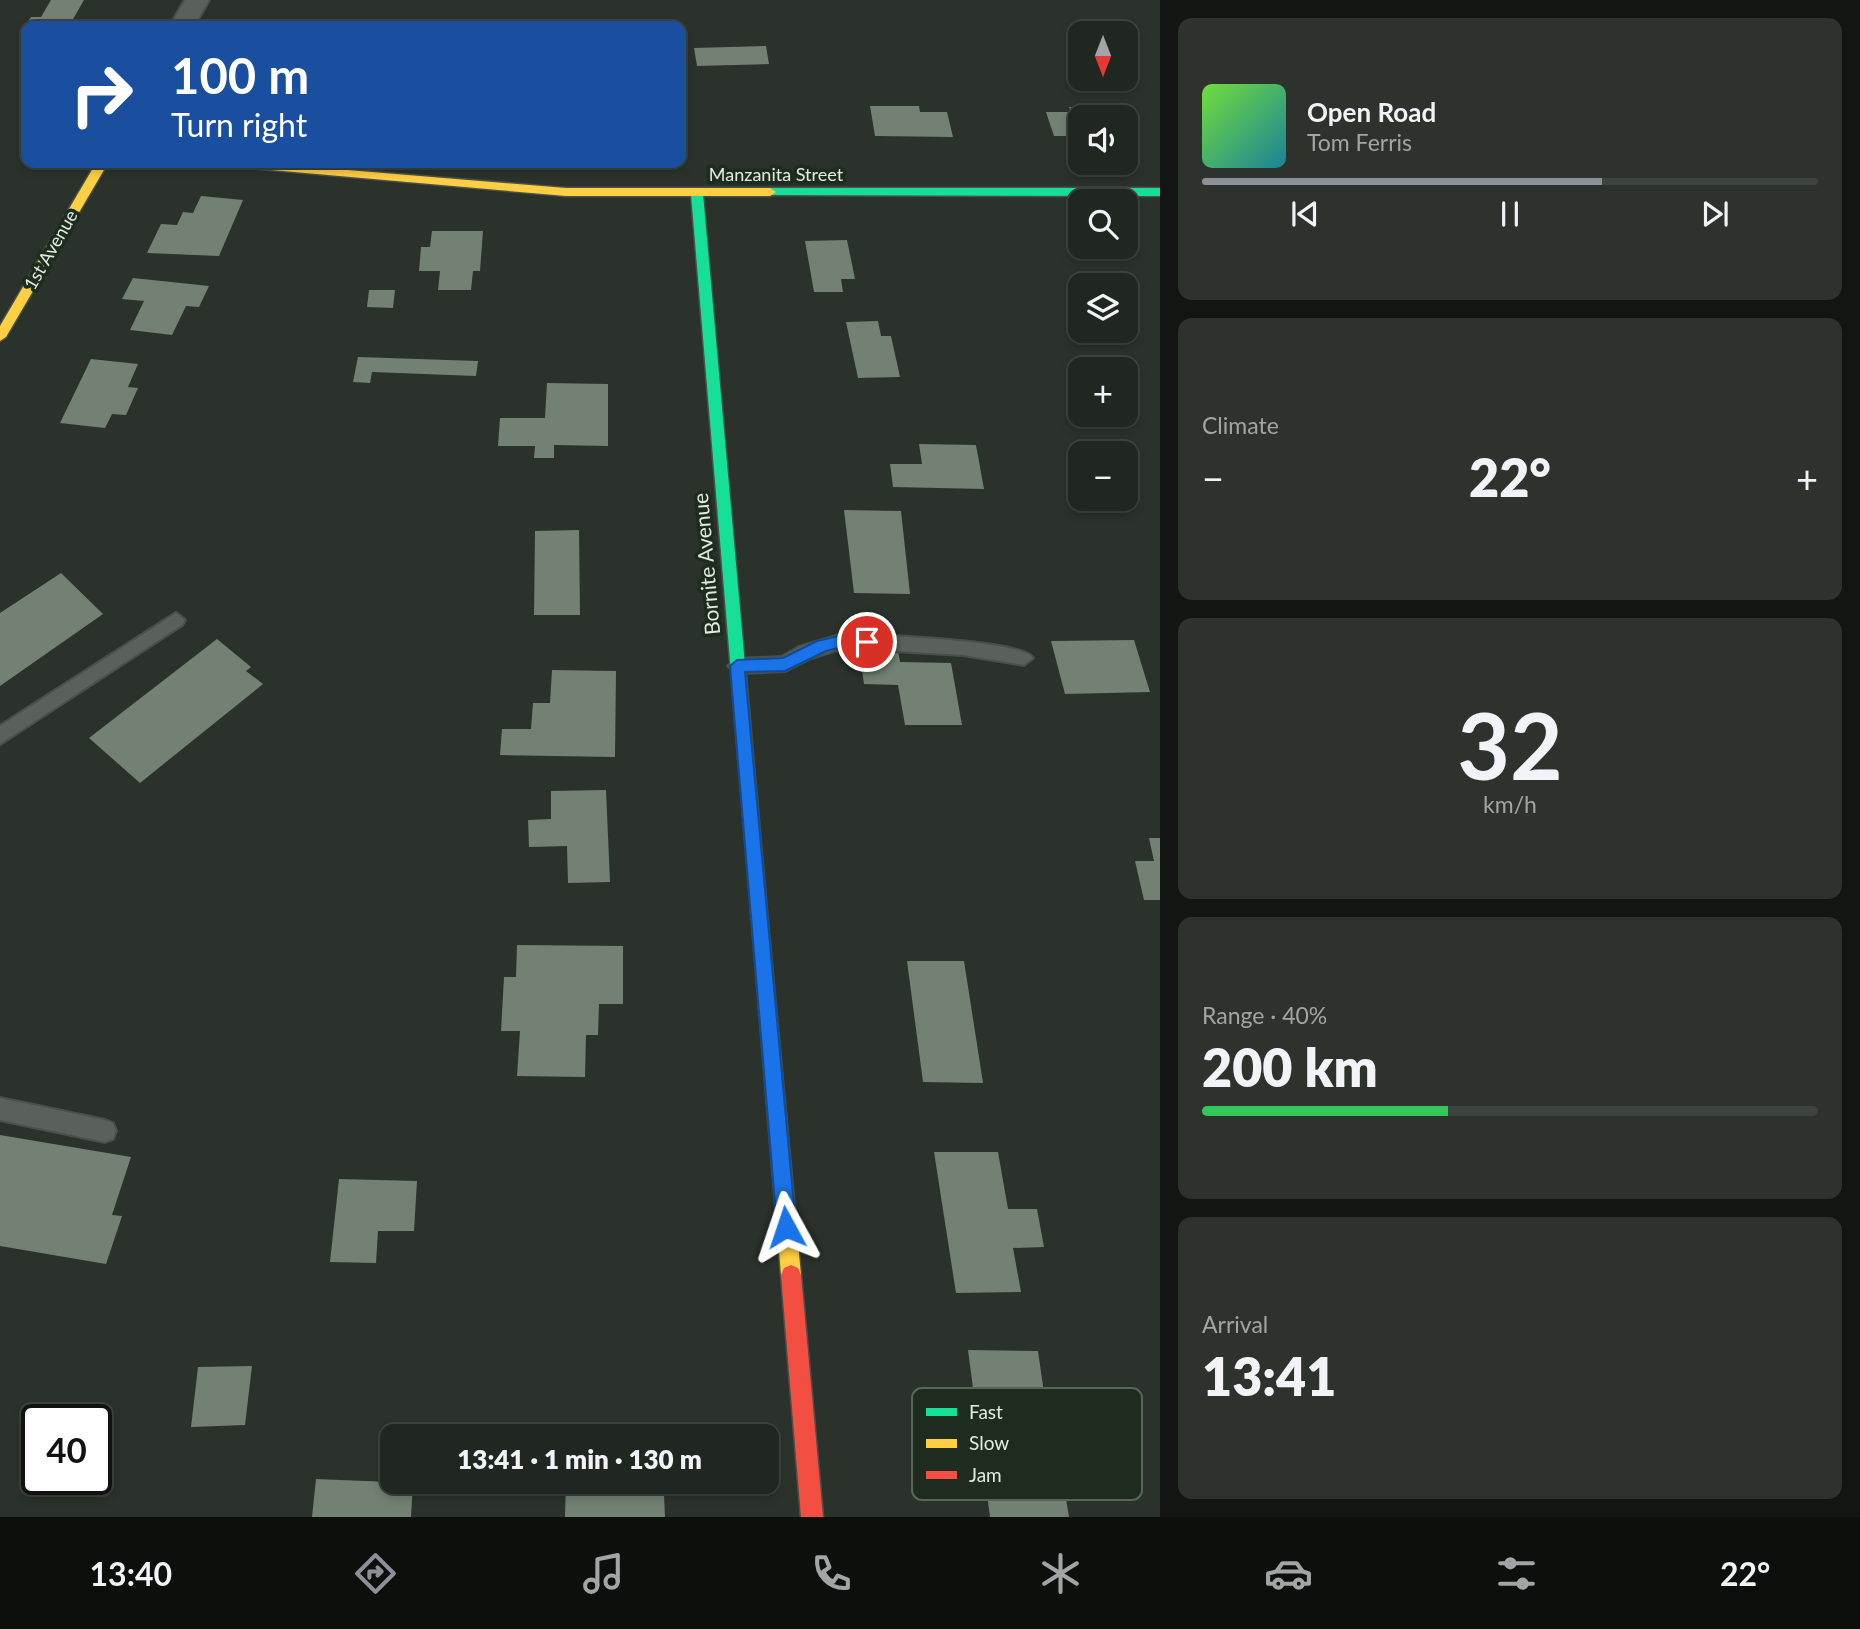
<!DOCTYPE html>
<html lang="en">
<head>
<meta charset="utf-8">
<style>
	body { margin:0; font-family:Lato,sans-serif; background:#2d322d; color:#f1f3f6; height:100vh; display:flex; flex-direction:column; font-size:26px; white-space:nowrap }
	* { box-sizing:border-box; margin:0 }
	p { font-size:23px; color:#a2a5a5 }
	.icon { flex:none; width:38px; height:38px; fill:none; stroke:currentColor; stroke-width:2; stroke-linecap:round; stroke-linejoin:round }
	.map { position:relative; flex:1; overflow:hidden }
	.sheet { display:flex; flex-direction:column; gap:18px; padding:18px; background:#121512; width:700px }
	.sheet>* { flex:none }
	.banner { position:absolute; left:21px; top:21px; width:665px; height:147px; border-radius:14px; box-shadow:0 4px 10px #0003,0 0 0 2px #3d433e; background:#1a4fa0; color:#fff; overflow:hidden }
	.needle { width:46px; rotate:180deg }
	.tools { position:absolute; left:1068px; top:21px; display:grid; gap:14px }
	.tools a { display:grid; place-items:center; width:70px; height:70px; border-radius:14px; background:#202620; box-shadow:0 4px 10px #0003,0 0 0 2px #3d433e; font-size:35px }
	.speed { position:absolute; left:21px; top:1404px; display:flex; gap:14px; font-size:35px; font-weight:700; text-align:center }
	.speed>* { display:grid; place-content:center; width:91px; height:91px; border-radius:50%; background:#202620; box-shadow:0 4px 10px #0003,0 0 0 2px #3d433e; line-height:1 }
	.speed .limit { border:4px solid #111; border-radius:10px; background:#fff; color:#111 }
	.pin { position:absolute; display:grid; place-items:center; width:60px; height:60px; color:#fff; margin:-30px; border:4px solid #fff; border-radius:50%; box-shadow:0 2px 7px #0007 }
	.me { position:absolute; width:77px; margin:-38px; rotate:355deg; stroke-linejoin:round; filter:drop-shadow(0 0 5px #0008) }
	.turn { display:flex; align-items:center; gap:24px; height:147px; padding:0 35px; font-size:32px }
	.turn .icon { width:91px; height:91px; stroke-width:2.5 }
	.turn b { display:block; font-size:49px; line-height:60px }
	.big { font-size:52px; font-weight:800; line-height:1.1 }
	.sheet .card { flex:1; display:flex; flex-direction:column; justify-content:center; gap:10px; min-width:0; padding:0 24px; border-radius:14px; background:#2d322d }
	.sheet .dial { align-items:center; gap:0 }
	.dial b { font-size:91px; line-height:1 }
	.song { display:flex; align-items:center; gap:21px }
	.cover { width:84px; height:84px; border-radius:10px; background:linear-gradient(135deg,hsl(100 70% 55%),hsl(190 70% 35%)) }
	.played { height:7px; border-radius:4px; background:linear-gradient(90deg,#8c9099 65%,#3d433e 65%) }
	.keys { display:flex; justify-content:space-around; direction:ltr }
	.heat { display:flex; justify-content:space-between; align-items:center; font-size:38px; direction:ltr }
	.charge { height:10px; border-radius:5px; background:linear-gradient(90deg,#34c759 40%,#3d433e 0) }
	.trip { position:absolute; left:380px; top:1424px; width:399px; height:70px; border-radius:14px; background:#202620; box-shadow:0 4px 10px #0003,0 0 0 2px #3d433e; font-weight:800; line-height:70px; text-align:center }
	.tab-bar { display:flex; height:112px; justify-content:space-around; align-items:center; background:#0d0f0d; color:#a2a5a5 }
	.tab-bar .icon { width:49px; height:49px }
	.tab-bar .current { color:#8c9099 }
	.tab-bar b { font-size:32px; color:#f1f3f6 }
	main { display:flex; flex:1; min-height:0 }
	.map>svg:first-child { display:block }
</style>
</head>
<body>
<main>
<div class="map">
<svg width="1160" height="1517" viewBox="0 0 1160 1517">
	<rect width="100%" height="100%" fill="#2a322b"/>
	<!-- building -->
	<path fill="#728173" d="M51,0h33l-12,21 24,2 -2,3h-69l6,-9h10z
		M766,46l3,18 -72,2 -3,-18z
		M870,106h49l1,6h27l6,25 -78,-1z
		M1121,106l4,11h-45v19h-26l-8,-24h25l-2,-5z
		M201,196l42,4 -24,56 -72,-3 14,-29 16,1 6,-13 10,1z
		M432,231h51l-3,40h-7l-2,19h-33l2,-19h-21l2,-24h9z
		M847,240l8,39h-14l2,13h-29l-9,-51z
		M133,278l76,8 -10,21 -13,-1 -14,29 -42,-5 14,-29 -22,-2z
		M369,290h26l-2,18 -26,-1z
		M878,321l3,15h10l9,41 -42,1 -12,-56z
		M358,357l120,4 -2,15 -104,-4 -2,11 -17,-1z
		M91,359l47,5 -10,23 10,1 -12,27 -14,-1 -7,14 -45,-5z
		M547,383l61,1v62l-54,-1v13h-20l1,-12h-37l2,-28h45z
		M919,444l57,1 8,44 -91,-2 -3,-23h32z
		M844,510l57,1 9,83 -56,-1z
		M579,530l1,85h-46l1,-84z
		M61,573l42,41 -103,72v-73z
		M217,639l34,28 -5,4 17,13 -123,99 -51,-45z
		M1134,640l16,52 -85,2 -14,-53z
		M859,649l39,1 2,12 51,1 11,62h-57l-7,-40 -34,-1z
		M552,670l64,1 -1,86 -115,-2 2,-26h29l2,-26h17z
		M606,790l4,92 -42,1 -1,-37 -38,1 -1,-27 23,-1v-28z
		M1149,838h11v62h-16l-9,-39h19z
		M517,945l106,1v58h-24l-1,31h-12l-1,42 -68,-1 3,-45h-19l3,-54h12z
		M907,961h57l19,122 -60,-1z
		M0,1135l131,22 -19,58 10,1 -16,48 -106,-18z
		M934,1152h64l10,57h29l7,38 -31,1 8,44 -65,1z
		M339,1179l78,2 -3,50h-36l-2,32 -46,-1z
		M968,1350l70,1 9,63h36l9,54h-31l8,49h-79z
		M252,1366l-7,59 -54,2 7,-60z
		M316,1479l97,4 -2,34h-99z
		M566,1482h66l-1,12 33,1 1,22h-100z"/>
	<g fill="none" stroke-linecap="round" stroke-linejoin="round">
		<!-- lane casing -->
		<g stroke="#495049" stroke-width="4">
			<path id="lane" d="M176,613l9,7 -3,5 -182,119v-18z
				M843,634c27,1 181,6 190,24l-9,7 -61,-10 -120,-7 -32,10 -26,13 -48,2 -9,-7 9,-7 45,-2 17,-10z
				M0,1098l105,22 8,3 3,8 -3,8 -8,3 -105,-22z"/>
		</g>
		<!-- street casing -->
		<g stroke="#495049" stroke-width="4">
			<path id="street" d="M185,0h24l-15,26h-24z"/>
		</g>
		<!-- fast casing -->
		<g stroke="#495049" stroke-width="3">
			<path id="fast" d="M770,188h390v8l-394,-1 -2,-3z
				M697,190l6,4 64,718 -2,5 -6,3 -6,-3 -2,-5 -60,-718z"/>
		</g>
		<!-- slow casing -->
		<g stroke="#495049" stroke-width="3">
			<path id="slow" d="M96,163h12l-102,174 -6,4v-15z
				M221,163h42l303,25h204l6,4 -6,4h-204l-340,-30z
				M759,904l6,3 2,5 34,363 -3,7 -7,3 -7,-3 -3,-7 -30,-363 2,-5z"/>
		</g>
		<!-- jam casing -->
		<g stroke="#495049" stroke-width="3">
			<path id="jam" d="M791,1265l7,3 3,7 22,242h-22l-20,-242 3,-7z"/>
		</g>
		<!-- lane -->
		<use href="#lane" fill="#5a605b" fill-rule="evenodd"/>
		<!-- street -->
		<use href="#street" fill="#5a605b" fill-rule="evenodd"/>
		<!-- fast -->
		<use href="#fast" fill="#16e098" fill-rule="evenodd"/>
		<!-- slow -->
		<use href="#slow" fill="#ffcf43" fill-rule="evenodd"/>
		<!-- jam -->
		<use href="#jam" fill="#f24e42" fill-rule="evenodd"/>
	</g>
	<!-- route -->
	<path fill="#1a73e8" stroke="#114b97" stroke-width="2" d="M843,635l24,1 7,6 -7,6 -24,-1 -17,4 -41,20 -40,1 51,555 -3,7 -7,3 -7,-3 -2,-7 -47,-561 7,-6 46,-2 34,-17z"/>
	<g text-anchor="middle" stroke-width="7" stroke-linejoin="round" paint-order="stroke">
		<!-- far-street labels -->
		<g font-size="18" fill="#e1ebe2" stroke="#1d2c1e">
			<text x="776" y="181">Manzanita Street</text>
			<text transform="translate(51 250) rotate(-60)" y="6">1st Avenue</text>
		</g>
		<!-- street labels -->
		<g font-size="21" fill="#e1ebe2" stroke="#1d2c1e">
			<text transform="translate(707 564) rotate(-95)" y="7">Bornite Avenue</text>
		</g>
	</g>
	<!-- legend -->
	<rect x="912" y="1388" width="230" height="112" rx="10" fill="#1d2c1e" stroke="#586559" stroke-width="2"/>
	<rect x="926" y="1408" width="31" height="8" fill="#16e098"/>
	<rect x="926" y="1439" width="31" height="9" fill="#ffcf43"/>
	<rect x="926" y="1471" width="31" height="8" fill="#f24e42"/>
	<g font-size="19" fill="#e1ebe2">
		<text x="969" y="1419">Fast</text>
		<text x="969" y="1450">Slow</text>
		<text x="969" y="1482">Jam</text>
	</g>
</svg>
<div class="tools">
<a><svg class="needle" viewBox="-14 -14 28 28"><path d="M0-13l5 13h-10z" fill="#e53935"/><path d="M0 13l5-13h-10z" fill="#a2a5a5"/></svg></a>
<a><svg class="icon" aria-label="sound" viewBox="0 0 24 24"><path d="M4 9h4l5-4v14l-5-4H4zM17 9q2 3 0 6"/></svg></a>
<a><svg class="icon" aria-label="search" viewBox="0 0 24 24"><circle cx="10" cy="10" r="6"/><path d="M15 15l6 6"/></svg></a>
<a><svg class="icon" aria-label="layers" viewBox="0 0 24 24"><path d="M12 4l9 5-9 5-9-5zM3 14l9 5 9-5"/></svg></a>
<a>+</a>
<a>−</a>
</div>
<div class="speed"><div class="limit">40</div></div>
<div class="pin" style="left:867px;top:642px;background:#d93025"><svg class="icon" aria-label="arrive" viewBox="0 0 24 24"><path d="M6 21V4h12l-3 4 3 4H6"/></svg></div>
<svg class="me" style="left:786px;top:1227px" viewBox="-20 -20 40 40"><path d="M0-17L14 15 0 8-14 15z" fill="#1a73e8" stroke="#fff" stroke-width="4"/></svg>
<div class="trip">13:41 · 1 min · 130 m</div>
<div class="banner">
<div class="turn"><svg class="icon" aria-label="right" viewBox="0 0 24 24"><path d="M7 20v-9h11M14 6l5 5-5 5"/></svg><div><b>100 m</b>Turn right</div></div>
</div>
</div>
<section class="sheet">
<div class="card">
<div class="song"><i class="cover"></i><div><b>Open Road</b><p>Tom Ferris</p></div></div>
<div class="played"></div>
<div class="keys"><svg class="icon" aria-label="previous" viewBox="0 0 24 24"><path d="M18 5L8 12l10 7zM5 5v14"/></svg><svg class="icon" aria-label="pause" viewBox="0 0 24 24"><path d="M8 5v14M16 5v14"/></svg><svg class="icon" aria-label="next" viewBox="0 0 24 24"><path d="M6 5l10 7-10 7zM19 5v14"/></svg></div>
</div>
<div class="card"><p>Climate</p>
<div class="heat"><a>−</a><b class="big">22°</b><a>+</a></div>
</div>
<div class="card dial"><b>32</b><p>km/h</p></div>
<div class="card"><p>Range · 40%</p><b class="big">200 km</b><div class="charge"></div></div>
<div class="card"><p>Arrival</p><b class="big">13:41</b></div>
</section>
</main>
<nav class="tab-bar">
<b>13:40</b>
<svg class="icon current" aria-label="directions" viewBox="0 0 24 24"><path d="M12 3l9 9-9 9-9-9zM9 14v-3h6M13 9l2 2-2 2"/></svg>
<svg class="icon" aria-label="music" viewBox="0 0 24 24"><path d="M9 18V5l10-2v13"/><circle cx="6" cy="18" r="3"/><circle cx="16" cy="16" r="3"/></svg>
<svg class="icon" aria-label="phone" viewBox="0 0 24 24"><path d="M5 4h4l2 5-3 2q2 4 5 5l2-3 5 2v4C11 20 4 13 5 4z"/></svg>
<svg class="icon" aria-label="climate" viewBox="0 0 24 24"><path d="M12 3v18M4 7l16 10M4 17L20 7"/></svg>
<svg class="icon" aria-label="car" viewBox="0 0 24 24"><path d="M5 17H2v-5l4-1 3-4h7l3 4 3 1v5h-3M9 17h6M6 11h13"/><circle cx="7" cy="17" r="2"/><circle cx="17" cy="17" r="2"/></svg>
<svg class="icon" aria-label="filters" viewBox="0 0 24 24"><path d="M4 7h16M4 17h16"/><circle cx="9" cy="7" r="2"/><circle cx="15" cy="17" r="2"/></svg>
<b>22°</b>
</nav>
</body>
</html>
